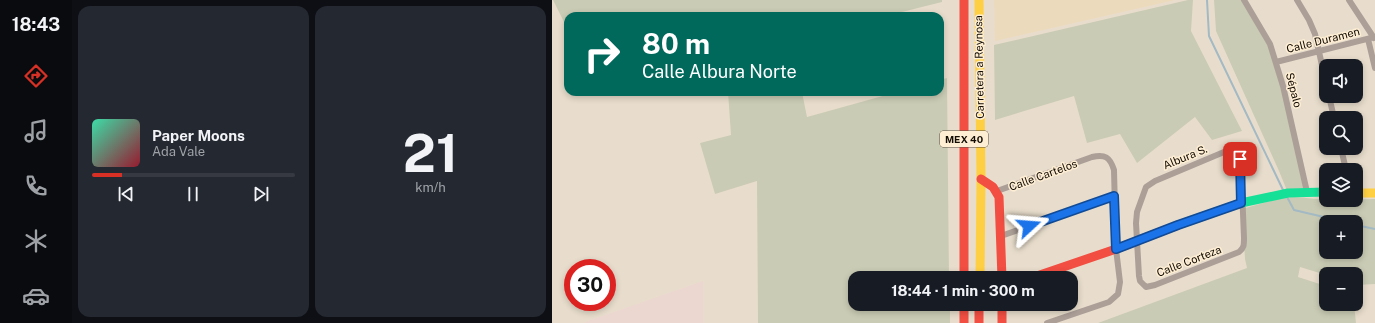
<!DOCTYPE html>
<html lang="en">
<head>
<meta charset="utf-8">
<style>
	body { margin:0; font-family:"Public Sans",sans-serif; background:#242831; color:#f1f3f6; height:100vh; display:flex; flex-direction:column; font-size:15px; white-space:nowrap }
	* { box-sizing:border-box; margin:0 }
	p { font-size:13px; color:#9ea1a6 }
	.icon { flex:none; width:22px; height:22px; fill:none; stroke:currentColor; stroke-width:2; stroke-linecap:round; stroke-linejoin:round }
	.map { position:relative; flex:1; overflow:hidden }
	.details { display:flex; flex-direction:column; gap:6px; padding:6px; background:#0d0f14; width:480px }
	.details>* { flex:none }
	.banner { position:absolute; left:12px; top:12px; width:380px; height:84px; border-radius:12px; box-shadow:0 2px 6px #0003; background:#00695c; color:#fff; overflow:hidden }
	.fabs { position:absolute; left:767px; top:59px; display:grid; gap:8px }
	.fabs a { display:grid; place-items:center; width:44px; height:44px; border-radius:8px; background:#171b24; box-shadow:0 2px 6px #0003; font-size:20px }
	.speed { position:absolute; left:12px; top:259px; display:flex; gap:8px; font-size:20px; font-weight:700; text-align:center }
	.speed>* { display:grid; place-content:center; width:52px; height:52px; border-radius:50%; background:#171b24; box-shadow:0 2px 6px #0003; line-height:1 }
	.speed .limit { border:6px solid #d22; background:#fff; color:#111 }
	.pin { position:absolute; display:grid; place-items:center; width:34px; height:34px; color:#fff; margin:-17px; border-radius:8px; box-shadow:0 2px 6px #0006 }
	.me { position:absolute; width:44px; margin:-22px; rotate:71deg; stroke-linejoin:round; filter:drop-shadow(0 0 3px #0008) }
	.turn { display:flex; align-items:center; gap:14px; height:84px; padding:0 12px; font-size:18px }
	.turn .icon { width:52px; height:52px; stroke-width:2.5 }
	.turn b { display:block; font-size:28px; line-height:34px }
	.details .card { flex:1; display:flex; flex-direction:column; justify-content:center; gap:6px; min-width:0; padding:0 14px; border-radius:12px; background:#242831 }
	.details .dial { align-items:center; gap:0 }
	.dial b { font-size:52px; line-height:1 }
	.song { display:flex; align-items:center; gap:12px }
	.cover { width:48px; height:48px; border-radius:6px; background:linear-gradient(135deg,hsl(160 70% 55%),hsl(350 70% 35%)) }
	.played { height:4px; border-radius:2px; background:linear-gradient(90deg,#d93025 15%,#363941 15%) }
	.keys { display:flex; justify-content:space-around; direction:ltr }
	.details .tiles { flex:1; display:grid; gap:6px; grid-template-columns:repeat(2,1fr) }
	.trip { position:absolute; left:296px; top:271px; width:230px; height:40px; border-radius:12px; background:#171b24; box-shadow:0 2px 6px #0003; font-weight:700; line-height:40px; text-align:center }
	main { display:flex; flex:1; min-height:0 }
	.dock { display:flex; flex-direction:column; width:72px; justify-content:space-around; align-items:center; background:#090b0e; color:#9ea1a6 }
	.dock .icon { width:28px; height:28px }
	.dock .current { color:#d93025 }
	.dock b { font-size:18px; color:#f1f3f6 }
	.map>svg:first-child { display:block }
</style>
</head>
<body>
<main>
<nav class="dock">
<b>18:43</b>
<svg class="icon current" aria-label="directions" viewBox="0 0 24 24"><path d="M12 3l9 9-9 9-9-9zM9 14v-3h6M13 9l2 2-2 2"/></svg>
<svg class="icon" aria-label="music" viewBox="0 0 24 24"><path d="M9 18V5l10-2v13"/><circle cx="6" cy="18" r="3"/><circle cx="16" cy="16" r="3"/></svg>
<svg class="icon" aria-label="phone" viewBox="0 0 24 24"><path d="M5 4h4l2 5-3 2q2 4 5 5l2-3 5 2v4C11 20 4 13 5 4z"/></svg>
<svg class="icon" aria-label="climate" viewBox="0 0 24 24"><path d="M12 3v18M4 7l16 10M4 17L20 7"/></svg>
<svg class="icon" aria-label="car" viewBox="0 0 24 24"><path d="M5 17H2v-5l4-1 3-4h7l3 4 3 1v5h-3M9 17h6M6 11h13"/><circle cx="7" cy="17" r="2"/><circle cx="17" cy="17" r="2"/></svg>
</nav>
<section class="details">
<div class="tiles">
<div class="card">
<div class="song"><i class="cover"></i><div><b>Paper Moons</b><p>Ada Vale</p></div></div>
<div class="played"></div>
<div class="keys"><svg class="icon" aria-label="previous" viewBox="0 0 24 24"><path d="M18 5L8 12l10 7zM5 5v14"/></svg><svg class="icon" aria-label="pause" viewBox="0 0 24 24"><path d="M8 5v14M16 5v14"/></svg><svg class="icon" aria-label="next" viewBox="0 0 24 24"><path d="M6 5l10 7-10 7zM19 5v14"/></svg></div>
</div>
<div class="card dial"><b>21</b><p>km/h</p></div>
</div>
</section>
<div class="map">
<svg width="823" height="323" viewBox="0 0 823 323">
	<rect width="100%" height="100%" fill="#e8ddcc"/>
	<!-- built -->
	<path fill="#ecdabd" d="M442,0h181l-180,41z"/>
	<!-- industrial -->
	<path fill="#ebd7cf" d="M151,281v42h-119l4,-2z"/>
	<!-- green -->
	<path fill="#cacbb4" fill-rule="evenodd" d="M1,0h389v2l-56,14h-318v14z
		M636,0h5l-2,31 51,100 -30,9 -17,-23 -58,46 -17,-29 -33,9 -13,-47 -79,24 -1,-75z
		M662,0h30l26,44 37,148 -19,1 -9,-22 -63,-140z
		M395,78l2,200h-94v26h95v19h-192l-1,-142 -42,13 -15,-51 31,-8 -3,-43h74l5,25 90,-25h43v-12z
		M732,197h11l33,3 47,-1v85l-19,1v-11h-30v1l-26,-8 -2,10 28,9v18h28l2,19h-258l149,-55 -2,-9 -3,-50zM774,222h30v30h-30z"/>
	<g fill="none" stroke-linecap="round" stroke-linejoin="round">
		<!-- stream -->
		<path stroke="#a3b9c4" stroke-width="2" d="M655,0l2,36 75,156
			M734,195l8,15 51,12
			M804,225l19,4"/>
		<!-- street -->
		<path stroke="#ac9f98" stroke-width="6" d="M692,0l26,44 13,42 24,106
			M745,0l12,20 6,14 11,49
			M797,0l25,38
			M816,39l7,29
			M724,62l99,-25
			M777,96l5,22
			M789,148l5,22
			M678,151c8,1 10,7 11,14l3,73c0,7 0,10 -5,14l-84,33 -9,2 -6,-6 -1,-5 -3,-53 1,-11 9,-25 9,-6 69,-29z
			M445,191l95,-34c13,-3 18,0 22,13l2,79 4,33 -2,12 -9,8 -62,21
			M449,236l113,-40"/>
		<!-- fast -->
		<path stroke="#16e098" stroke-width="9" d="M626,225l63,-22 47,-10 38,-1"/>
		<!-- slow -->
		<path stroke="#ffcf43" stroke-width="9" d="M427,0l2,179 -1,99
			M804,193h19"/>
		<!-- jam -->
		<path stroke="#f24e42" stroke-width="9" d="M412,0v278
			M429,179l12,8 6,10 3,81
			M479,278l85,-29 62,-24
			M412,304v19
			M427,304v19
			M450,304v19"/>
	</g>
	<g fill="none" stroke-linecap="round" stroke-linejoin="round">
		<!-- route casing -->
		<g stroke="#114b97" stroke-width="10">
			<path id="route" d="M477,226l85,-30 2,53 62,-24 63,-22 -1,-44"/>
		</g>
		<!-- route -->
		<use href="#route" stroke="#1a73e8" stroke-width="7"/>
	</g>
	<g text-anchor="middle" stroke-width="3" stroke-linejoin="round" paint-order="stroke">
		<!-- shield labels -->
		<rect fill="#feeed4" stroke="#5a5042" stroke-width="1" x="388" y="131" width="48" height="16" rx="3"/>
		<g font-size="10" font-weight="bold" fill="#130c03">
			<text x="412" y="143">MEX 40</text>
		</g>
		<!-- street labels -->
		<g font-size="11" fill="#130c03" stroke="#feeed4">
			<text transform="translate(771 40) rotate(-14)" y="4">Calle Duramen</text>
			<text transform="translate(427 67) rotate(-91)" y="4">Carretera a Reynosa</text>
			<text transform="translate(742 90) rotate(76)" y="4">Sépalo</text>
			<text transform="translate(633 157) rotate(-22)" y="4">Albura S.</text>
			<text transform="translate(491 175) rotate(-20)" y="4">Calle Cartelos</text>
			<text transform="translate(637 261) rotate(-21)" y="4">Calle Corteza</text>
		</g>
	</g>
</svg>
<div class="fabs">
<a><svg class="icon" aria-label="sound" viewBox="0 0 24 24"><path d="M4 9h4l5-4v14l-5-4H4zM17 9q2 3 0 6"/></svg></a>
<a><svg class="icon" aria-label="search" viewBox="0 0 24 24"><circle cx="10" cy="10" r="6"/><path d="M15 15l6 6"/></svg></a>
<a><svg class="icon" aria-label="layers" viewBox="0 0 24 24"><path d="M12 4l9 5-9 5-9-5zM3 14l9 5 9-5"/></svg></a>
<a>+</a>
<a>−</a>
</div>
<div class="speed"><div class="limit">30</div></div>
<div class="pin" style="left:688px;top:159px;background:#d93025"><svg class="icon" aria-label="arrive" viewBox="0 0 24 24"><path d="M6 21V4h12l-3 4 3 4H6"/></svg></div>
<svg class="me" style="left:477px;top:226px" viewBox="-20 -20 40 40"><path d="M0-17L14 15 0 8-14 15z" fill="#1a73e8" stroke="#fff" stroke-width="4"/></svg>
<div class="trip">18:44 · 1 min · 300 m</div>
<div class="banner">
<div class="turn"><svg class="icon" aria-label="right" viewBox="0 0 24 24"><path d="M7 20v-9h11M14 6l5 5-5 5"/></svg><div><b>80 m</b>Calle Albura Norte</div></div>
</div>
</div>
</main>
</body>
</html>
